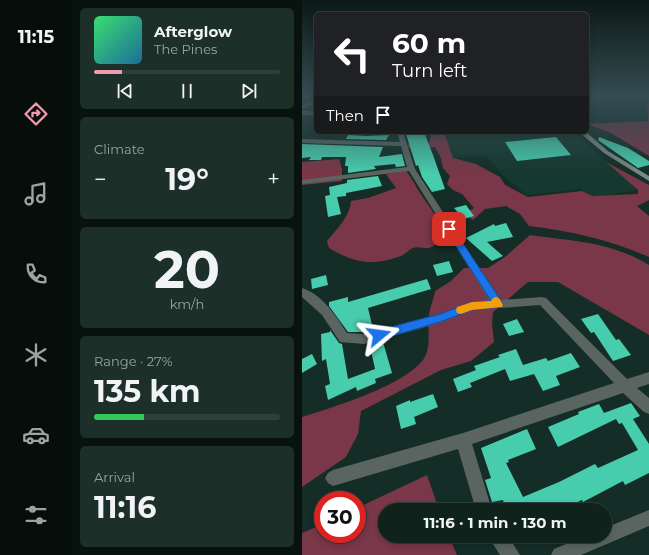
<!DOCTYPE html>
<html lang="en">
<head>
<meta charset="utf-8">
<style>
	body { margin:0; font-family:Montserrat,sans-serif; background:#1d2f29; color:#f1f3f6; height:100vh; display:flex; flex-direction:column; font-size:15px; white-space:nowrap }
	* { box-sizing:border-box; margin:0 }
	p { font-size:13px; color:#9ba4a3 }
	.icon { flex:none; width:22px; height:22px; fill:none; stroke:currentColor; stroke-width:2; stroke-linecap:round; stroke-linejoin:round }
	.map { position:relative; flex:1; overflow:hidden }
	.drawer { display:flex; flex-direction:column; gap:8px; padding:8px; background:#08130f; width:230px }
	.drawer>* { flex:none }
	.hud { position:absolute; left:12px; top:12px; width:275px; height:122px; border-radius:6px; box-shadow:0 2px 6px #0003,0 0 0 1px #2f3f3b; background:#202124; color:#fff; overflow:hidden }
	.speed { position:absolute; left:12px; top:491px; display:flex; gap:8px; font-size:20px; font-weight:700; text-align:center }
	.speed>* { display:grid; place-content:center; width:52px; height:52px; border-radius:50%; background:#0f221c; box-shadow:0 2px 6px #0003,0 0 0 1px #2f3f3b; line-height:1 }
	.speed .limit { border:6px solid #d22; background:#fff; color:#111 }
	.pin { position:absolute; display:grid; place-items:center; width:34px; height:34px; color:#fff; margin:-17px; border-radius:8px; box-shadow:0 2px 6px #0006 }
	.me { position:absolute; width:44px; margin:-22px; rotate:74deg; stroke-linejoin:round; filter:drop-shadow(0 0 3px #0008) }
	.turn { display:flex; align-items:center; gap:14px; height:84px; padding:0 12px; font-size:18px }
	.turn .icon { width:52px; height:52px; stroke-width:2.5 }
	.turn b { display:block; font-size:28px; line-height:34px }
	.then { display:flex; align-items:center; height:38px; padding:0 12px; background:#0003; gap:8px; font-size:15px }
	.big { font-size:30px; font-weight:700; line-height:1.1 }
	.drawer .tile { flex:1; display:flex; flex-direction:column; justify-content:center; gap:6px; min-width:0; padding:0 14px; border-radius:6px; background:#1d2f29 }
	.drawer .dial { align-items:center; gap:0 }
	.dial b { font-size:52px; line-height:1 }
	.song { display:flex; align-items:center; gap:12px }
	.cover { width:48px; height:48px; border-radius:6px; background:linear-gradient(135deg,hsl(140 70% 55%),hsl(200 70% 35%)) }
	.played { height:4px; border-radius:2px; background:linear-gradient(90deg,#f29aae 15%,#2f3f3b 15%) }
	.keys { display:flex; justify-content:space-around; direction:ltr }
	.heat { display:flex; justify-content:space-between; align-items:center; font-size:22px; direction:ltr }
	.charge { height:6px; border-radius:3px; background:linear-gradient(90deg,#34c759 27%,#2f3f3b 0) }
	.trip { position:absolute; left:76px; top:503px; width:234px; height:40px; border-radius:20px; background:#0f221c; box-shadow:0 2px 6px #0003,0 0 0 1px #2f3f3b; font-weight:700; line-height:40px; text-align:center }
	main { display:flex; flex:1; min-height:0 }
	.tabs { display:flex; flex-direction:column; width:72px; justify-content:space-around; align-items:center; background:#060e0b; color:#9ba4a3 }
	.tabs .icon { width:28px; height:28px }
	.tabs .active { color:#f29aae }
	.tabs b { font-size:18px; color:#f1f3f6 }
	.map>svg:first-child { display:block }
</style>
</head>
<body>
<main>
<nav class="tabs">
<b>11:15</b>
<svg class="icon active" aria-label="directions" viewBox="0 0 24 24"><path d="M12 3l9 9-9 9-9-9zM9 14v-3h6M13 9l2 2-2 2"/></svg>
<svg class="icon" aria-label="music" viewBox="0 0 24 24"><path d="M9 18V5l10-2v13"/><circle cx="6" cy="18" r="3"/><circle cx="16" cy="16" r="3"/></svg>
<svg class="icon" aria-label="phone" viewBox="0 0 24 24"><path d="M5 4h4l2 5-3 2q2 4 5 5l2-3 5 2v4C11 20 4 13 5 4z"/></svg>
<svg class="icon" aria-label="climate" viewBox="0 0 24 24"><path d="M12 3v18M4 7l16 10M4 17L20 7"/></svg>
<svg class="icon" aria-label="car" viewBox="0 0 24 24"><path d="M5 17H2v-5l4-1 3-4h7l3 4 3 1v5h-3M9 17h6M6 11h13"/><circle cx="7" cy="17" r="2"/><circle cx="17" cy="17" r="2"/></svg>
<svg class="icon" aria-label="filters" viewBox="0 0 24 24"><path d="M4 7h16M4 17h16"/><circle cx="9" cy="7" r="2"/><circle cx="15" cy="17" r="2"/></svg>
</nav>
<section class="drawer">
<div class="tile">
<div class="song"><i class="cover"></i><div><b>Afterglow</b><p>The Pines</p></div></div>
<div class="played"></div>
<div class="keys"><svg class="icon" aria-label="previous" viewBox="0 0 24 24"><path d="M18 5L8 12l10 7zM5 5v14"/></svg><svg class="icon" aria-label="pause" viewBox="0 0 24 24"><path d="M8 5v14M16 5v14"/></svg><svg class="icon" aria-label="next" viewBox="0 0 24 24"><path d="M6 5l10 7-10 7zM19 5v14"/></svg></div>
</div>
<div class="tile"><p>Climate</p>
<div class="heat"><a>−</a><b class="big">19°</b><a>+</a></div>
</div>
<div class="tile dial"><b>20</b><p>km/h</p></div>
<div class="tile"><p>Range · 27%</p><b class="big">135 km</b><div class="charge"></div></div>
<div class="tile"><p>Arrival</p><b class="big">11:16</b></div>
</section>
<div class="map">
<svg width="347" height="555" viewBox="0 0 347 555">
	<rect width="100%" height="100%" fill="#142d26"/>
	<!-- built -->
	<path fill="#15382f" d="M143,132h129l64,58 -41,7 -17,-8 -53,6 -25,-20 -16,-20 -33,3z"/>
	<!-- green -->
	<path fill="#793749" d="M345,96h2v60l-38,-23 -24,-9 61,-3z
		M128,132h14l9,26 23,6 24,13 5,8 23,12 54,-6 11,5 45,-2v-4l-32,-28 43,23v15l-12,6 12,10v41c-39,-17 -78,-26 -120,-31l-9,-12 -14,-8 -21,3 -12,11 -9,-6 10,-6 -12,-14 -9,-4 -6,-6 3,-8 -7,-8 -2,-10 -6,-11 -25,1 -4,-3 23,-2 2,-7z
		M37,159l3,10v12l-40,4v-23z
		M104,171c6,7 9,14 14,22 10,15 19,25 24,44 -4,3 -10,10 -15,11 -5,1 -11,-2 -16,0 -3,1 -7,5 -10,7 -29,12 -49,8 -74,-7l-2,-7c10,-12 23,-25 24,-40l17,-3 28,-10 -10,-14z
		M228,235c42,6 82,7 119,30v70l-91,-53h-30l-35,30 -1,11 2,19 -23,19 -30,9 -80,41 -3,23 -12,23 -44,30v-70c32,-10 101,-31 121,-57 9,-12 4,-32 6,-45 1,-9 5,-16 6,-24l16,-10 13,-13h24l17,-11z
		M125,475l12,35h-54v26h64l8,19h-155v-22l21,-9v10h34v-26z"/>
	<!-- building -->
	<path fill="#48ccae" d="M122,132l9,23 12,34 -13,3 -10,-15 -4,-12 -2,1 -10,-32z
		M46,135l19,1 22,-1 -3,5 -40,-1z
		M254,137l15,18 -54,6 -12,-19z
		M297,137l29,11 21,13v4l-11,3 -40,-28z
		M0,144l81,3 -4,10 23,-3 3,12 -9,1 -1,-3 -21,2 2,3 -28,4v-7h-3l1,-9h-24l-1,3h-12l2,-3 -9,1z
		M76,176l4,10 -36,7v3l-9,1 4,17 -13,3 -3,-21 5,-1 -1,-8 18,-4v-3z
		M164,205l8,11 -10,3 -10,-11z
		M204,223l7,14 -26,5 16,14 -11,5 -26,-23 28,-14 1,2z
		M147,261l4,11 -16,4 -4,-11z
		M24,275l2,10 -16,4 -1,-10z
		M125,279l4,10 -63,19 5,21 -11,3h-14l-19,-26v-4l19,-5v5z
		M296,314l18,26 3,-1 12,16 -18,6 -19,-29 -3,1 -10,-14z
		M215,319l7,13 -15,4 -6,-12z
		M28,330l9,13 3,1 6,35 27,-10 -5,-23 13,-4 9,31 -17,6 1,4 -19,8 -1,-4 -28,13 -3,-14 5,-2 -4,-25 -4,2 -1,-27 9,-2z
		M214,349l7,16 23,-7 2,3 23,-8 9,14 -24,9 4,9 -17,6 -9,-17 -24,7 -5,-12 -35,14 2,4 -14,5 -5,-13 23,-9 -2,-4 26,-9 -2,-2z
		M10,354l5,10 -15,9v-14z
		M131,394l5,13 -24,10 2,7 -15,5 -5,-23 14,-6v2z
		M329,403l9,13 -7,3 16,25v29l-24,12 -2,-4 -40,21 -1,-2 -22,10h-54l-3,-10 -11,2 -7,-22 6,-2 -10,-30 46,-19 9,20 -28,11 1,2 -3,1 17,34 36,-15 36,-18 3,4 40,-18 -16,-27 -3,1 -3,-5 -58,28 -10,-20 31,-13 -1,-2 21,-8 5,9z"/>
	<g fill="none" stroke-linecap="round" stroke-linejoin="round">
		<!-- street -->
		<path fill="#5a6562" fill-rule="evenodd" d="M14,100v4l-14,5v-4z
			M0,111h14v4h-14z
			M95,132h6l12,37 85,131 42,-3 4,1 81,81 22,-7v12l-12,4 12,10v16l-5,-2 -21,-19 -151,51 20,66h-16l-18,-61 -125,37 -5,-3 -3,-5 3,-5 5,-3 130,-37 151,-50 -74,-78 -67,5 -33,13 -76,21 -24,-2 -18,-27 -20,-18v-9c21,7 34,28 45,45l17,1 75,-20 33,-12 17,-2 -80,-129 -107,13v-4l105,-13 -6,-21 -99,-3v-4l98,3z
			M347,510v16l-68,29h-30l3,-6 31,-13h20v-8z
			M186,536h20l12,19h-20z"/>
		<!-- secondary -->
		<path fill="#768883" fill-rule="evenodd" d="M277,132h7l22,19 41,25v5l-45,-28z"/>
	</g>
	<!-- sky -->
	<linearGradient id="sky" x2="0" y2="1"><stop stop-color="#0b1915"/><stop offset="0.55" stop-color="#344c52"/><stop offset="1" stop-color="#344c52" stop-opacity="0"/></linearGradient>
	<rect width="347" height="174" fill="url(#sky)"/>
	<!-- route -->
	<path fill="#1a73e8" stroke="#114b97" d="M144,227h6l50,75 1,3 -1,2 -30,3 -32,12 -61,18 -4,-2 -1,-3 1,-3 4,-2 61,-16 32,-12 19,-1 -46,-72z"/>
	<!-- slow -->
	<path fill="#f59e0b" d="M194,297c4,1 5,4 7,8l-1,2 -30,3 -11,4 -4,-1 -1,-3 1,-3 15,-5 19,-1 2,-3z"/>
</svg>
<div class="speed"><div class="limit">30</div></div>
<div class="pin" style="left:147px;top:229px;background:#d93025"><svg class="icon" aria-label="arrive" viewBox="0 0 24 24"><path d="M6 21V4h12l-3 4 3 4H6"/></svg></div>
<svg class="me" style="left:77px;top:335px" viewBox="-20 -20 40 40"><path d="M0-17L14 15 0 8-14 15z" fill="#1a73e8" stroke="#fff" stroke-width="4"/></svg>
<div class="trip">11:16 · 1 min · 130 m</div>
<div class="hud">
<div class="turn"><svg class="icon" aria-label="left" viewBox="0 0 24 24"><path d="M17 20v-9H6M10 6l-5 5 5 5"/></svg><div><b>60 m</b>Turn left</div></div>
<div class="then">Then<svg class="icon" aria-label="arrive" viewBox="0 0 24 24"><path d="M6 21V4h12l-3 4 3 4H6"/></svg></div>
</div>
</div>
</main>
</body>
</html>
